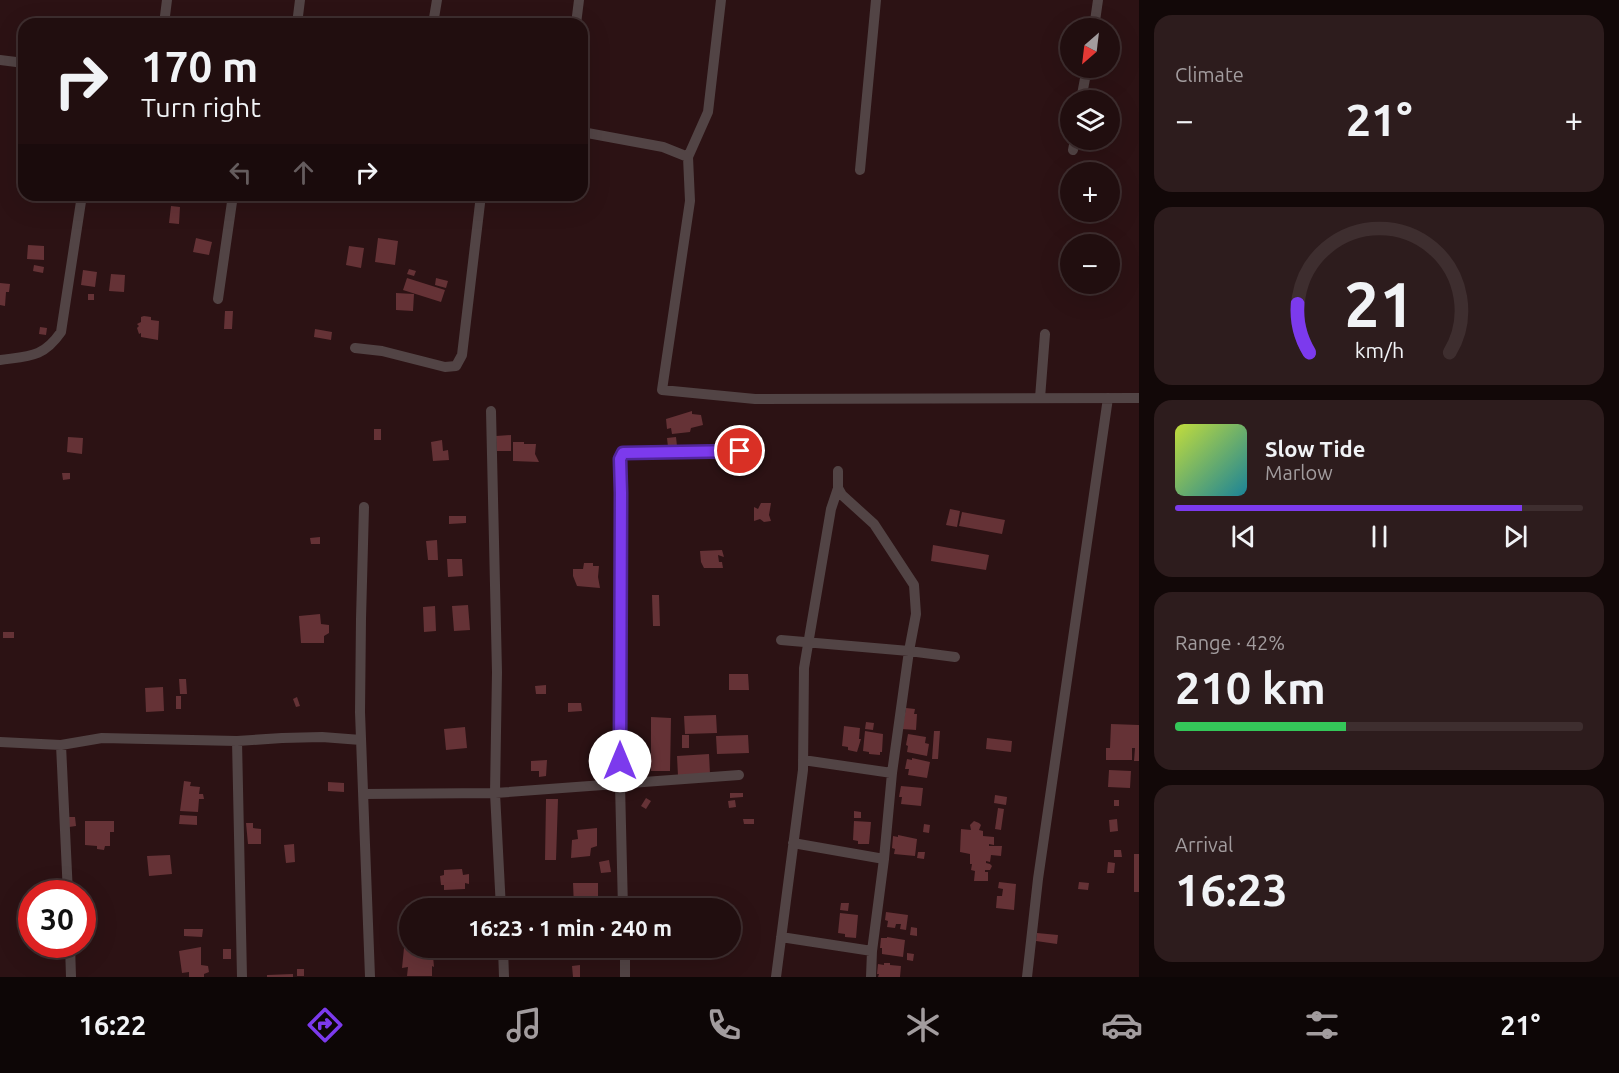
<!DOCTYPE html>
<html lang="en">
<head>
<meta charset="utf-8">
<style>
	body { margin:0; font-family:Ubuntu,sans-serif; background:#2d1c1d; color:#f1f3f6; height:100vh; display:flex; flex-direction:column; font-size:22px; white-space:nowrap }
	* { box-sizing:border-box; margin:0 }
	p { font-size:20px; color:#a29c9e }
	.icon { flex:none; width:33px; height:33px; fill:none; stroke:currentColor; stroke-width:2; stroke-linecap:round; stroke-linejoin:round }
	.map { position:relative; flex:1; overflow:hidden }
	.panel { display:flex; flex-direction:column; gap:15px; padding:15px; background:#120808; width:480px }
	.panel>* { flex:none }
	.banner { position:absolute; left:18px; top:18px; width:570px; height:183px; border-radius:18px; box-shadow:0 6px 24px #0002,0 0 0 2px #3e2e2f; background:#210e0f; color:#f1f3f6; overflow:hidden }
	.needle { width:39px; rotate:208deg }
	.fabs { position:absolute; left:1060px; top:18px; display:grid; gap:12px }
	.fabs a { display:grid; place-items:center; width:60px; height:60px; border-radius:50%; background:#210e0f; box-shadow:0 6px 24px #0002,0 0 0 2px #3e2e2f; font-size:30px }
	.speed { position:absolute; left:18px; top:880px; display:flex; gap:12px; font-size:30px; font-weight:700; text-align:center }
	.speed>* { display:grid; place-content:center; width:78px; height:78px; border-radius:50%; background:#210e0f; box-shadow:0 6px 24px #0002,0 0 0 2px #3e2e2f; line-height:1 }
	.speed .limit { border:9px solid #d22; background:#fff; color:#111 }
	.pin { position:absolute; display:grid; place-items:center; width:51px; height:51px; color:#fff; margin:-26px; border:3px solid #fff; border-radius:50%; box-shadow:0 2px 6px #0007 }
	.me { position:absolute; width:66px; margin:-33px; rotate:0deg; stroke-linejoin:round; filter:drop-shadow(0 0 4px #0008) }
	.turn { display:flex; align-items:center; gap:21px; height:126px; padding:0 24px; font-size:27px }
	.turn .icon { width:78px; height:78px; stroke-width:2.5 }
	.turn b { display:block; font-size:42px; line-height:51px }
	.lanes { display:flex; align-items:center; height:57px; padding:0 24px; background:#0003; justify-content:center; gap:30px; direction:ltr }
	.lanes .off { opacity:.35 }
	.big { font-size:45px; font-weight:700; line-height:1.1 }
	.panel .tile { flex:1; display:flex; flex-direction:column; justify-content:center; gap:9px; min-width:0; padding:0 21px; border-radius:18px; background:#2d1c1d }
	.panel .dial { align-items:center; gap:0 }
	.dial svg { height:156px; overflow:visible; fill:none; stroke:#3e2e2f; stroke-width:7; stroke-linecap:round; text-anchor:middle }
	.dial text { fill:#f1f3f6; stroke:none }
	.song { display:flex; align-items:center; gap:18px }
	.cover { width:72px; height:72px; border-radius:9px; background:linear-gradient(135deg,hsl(70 70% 55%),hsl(190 70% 35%)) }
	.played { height:6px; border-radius:3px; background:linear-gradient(90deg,#7c3aed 85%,#3e2e2f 85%) }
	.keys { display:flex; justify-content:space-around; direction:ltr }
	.heat { display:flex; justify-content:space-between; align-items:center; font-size:33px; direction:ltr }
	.charge { height:9px; border-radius:4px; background:linear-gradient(90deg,#34c759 42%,#3e2e2f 0) }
	.trip { position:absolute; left:399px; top:898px; width:342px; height:60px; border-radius:30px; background:#210e0f; box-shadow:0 6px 24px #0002,0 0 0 2px #3e2e2f; font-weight:700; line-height:60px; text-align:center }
	.tab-bar { display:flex; height:96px; justify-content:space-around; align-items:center; background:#0d0606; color:#a29c9e }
	.tab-bar .icon { width:42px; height:42px }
	.tab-bar .selected { color:#7c3aed }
	.tab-bar b { font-size:27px; color:#f1f3f6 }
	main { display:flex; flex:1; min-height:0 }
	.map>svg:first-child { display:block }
</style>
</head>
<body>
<main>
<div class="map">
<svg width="1139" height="977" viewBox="0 0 1139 977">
	<rect width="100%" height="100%" fill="#2c1214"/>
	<!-- building -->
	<path fill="#653236" d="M171,206l9,1 -1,17 -10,-1z
		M196,238l16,4 -3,13 -16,-3z
		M378,238l20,3 -3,24 -20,-3z
		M28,245l16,1v14l-17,-1z
		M349,246l15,2 -3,20 -15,-3z
		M34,265l10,2 -1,6 -10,-2z
		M409,269l7,2 -2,5 -7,-2z
		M83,270l14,2 -2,15 -14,-2z
		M111,274l14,1 -1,17 -15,-1z
		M407,278l38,12 -4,12 -38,-12z
		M436,278l12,3 -2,7 -11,-3z
		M0,283l10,1 -1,8h-3l-1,14 -5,-1z
		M396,293l18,1 -1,17 -17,-1z
		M88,294h6v6h-6z
		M225,311h8l-1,18h-8z
		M144,316l7,1v3l8,1 -1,19 -17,-3v-4l-2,1 -2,-6 2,-2 -2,-2 4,-2v-5z
		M40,327l7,1 -1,7 -7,-1z
		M315,329l17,3 -1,8 -17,-3z
		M692,411v3l9,1 2,10 -12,3 -1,4 -18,2 -1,-6 -4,1 -1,-10z
		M374,429h7v11h-7z
		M511,435v16h-14l-1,-15z
		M68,437l15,1 -1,16 -15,-2z
		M676,437l1,9 -9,1 -1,-9z
		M442,440l1,11 5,-1 1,10 -16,1 -2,-19z
		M513,442h11v2h12l-1,10 4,8 -26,-1z
		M62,473h8v6l-7,1z
		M761,503h10l-2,12 2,6 -7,1 -4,-3 -6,2v-14l4,2z
		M950,509l10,2 -3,16 -11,-2z
		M962,512l43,8 -3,14 -43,-8z
		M449,516h17v7l-17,1z
		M320,537v7h-9l-1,-6z
		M437,540l1,20h-10l-2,-19z
		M933,545l56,10 -3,15 -55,-9z
		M722,550l2,7 -6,-2 1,7h3l1,6h-19l-3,-6 -1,-11z
		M447,559h15l1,17 -15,1z
		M584,563h9v3h6l-1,11 2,11 -23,-2 -4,-10v-7h10z
		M652,595h7l1,31h-7z
		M468,605l2,25 -16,1 -2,-25z
		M435,606l1,25 -12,1 -1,-25z
		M320,614l1,10 8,1v8l-5,3v7h-23l-2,-27z
		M3,632h11v6h-11z
		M729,674h19l1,16h-20z
		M179,679h7l1,15h-7z
		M546,685v9h-10l-1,-8z
		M163,687l1,24 -18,1 -1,-24z
		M176,696h5v13h-5z
		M297,697l3,9 -4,1 -3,-8z
		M568,703h13l1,8 -14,1z
		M906,708l9,1 -1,5h3l-1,16 -14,-1z
		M716,715l1,18 -32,1 -1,-18z
		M651,717l20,1 -1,53h-19z
		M866,722l8,1 -1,7 -8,-1z
		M1111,724l28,1v36h-5l1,-13h-3v12h-26v-12h4z
		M844,726l16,2 -1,11h2l-4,13 -9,-2v-3l-6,-1z
		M465,727l2,21 -21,2 -2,-21z
		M865,731l18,3 -1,18h-2v3l-11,-1v-2l-6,-1z
		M934,731h6l-2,28h-6z
		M908,734l18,3 -1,6 4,1 -2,12 -20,-4 1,-6 -2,-1z
		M682,735h7v13h-7z
		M748,735l1,18 -32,1 -1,-18z
		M987,738l25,3 -1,11 -25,-3z
		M709,754l1,20 -32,2 -1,-20z
		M912,758l18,4 -3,16 -19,-3 1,-6h-4l2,-10 5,1z
		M547,760l-1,16 -7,1v-6h-8v-10z
		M1109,770l22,1 -1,17 -22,-1z
		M184,781l7,1 -1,4 10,1 -1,7h4l1,5h-5l-1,13 -18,-1z
		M328,782l16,1v9l-16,-1z
		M901,786l22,2 -2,18 -20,-2 1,-7h-3z
		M730,793h13v4l-13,1z
		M995,795l12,2 -1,8 -12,-2z
		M646,798l5,3 -5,8 -5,-3z
		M546,799h12l-2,61h-11z
		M735,800l1,7 -7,1 -1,-7z
		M1114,800h5v6h-5z
		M998,808l6,1 -3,21 -6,-1z
		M854,811l7,1v6h-7z
		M180,815l17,1v9l-18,-1z
		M68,817h7l1,9 -7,1z
		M743,819h11v5h-10z
		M1117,819l1,12 -8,1 -1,-12z
		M85,821h29v11h-4v14h-5l-1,4 -7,-1v-3l-12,-1z
		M854,821l17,1 -2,22h-11v-3l-5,-1z
		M974,821l5,2 2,2 -2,5 4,1v5l11,1v8l-5,-1v2h13l-1,10 -10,-1 -1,7 -4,-1v2l4,1 2,2 -2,4h-5v2h3v9h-14l1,-10 -4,-1 1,-6h-2v-10l-10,-2 1,-23 10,1 -1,-5z
		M246,823h7v5l8,1v15h-13z
		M924,824l6,1 -1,8 -6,-1z
		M597,828v18l-6,2 -1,8 -19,2 1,-18 6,-1 -1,-9z
		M898,835l19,4 -2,17 -21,-2 1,-5 -3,-1 1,-12 5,1z
		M294,844l1,18 -9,1 -2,-18z
		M1114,850h7l1,7h-8z
		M918,852h7l-1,7 -7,-1z
		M1134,854h5v38h-5z
		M170,855l2,19 -23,2 -2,-20z
		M609,860l2,12 -10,1 -2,-11z
		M1108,862l7,1 -1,10h-7z
		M462,869l1,6 6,-1v10l-4,-1v6l-21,1v-5h-3l-1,-9 4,-1v-5z
		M999,882l17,2 -2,26 -18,-2 1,-12h5l1,-7 -5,-1z
		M1079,882l10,1 -1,7 -10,-1z
		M573,883h25v23l-24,1z
		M841,903h8l-1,8 -8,-1z
		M886,912l22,3 -2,15 -6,-1 1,-5h-5l-1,4 -8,-1 1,-6 -3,-1z
		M840,913l18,2 -2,23 -11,-1v-3l-7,-1z
		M911,927l6,1v8l-7,-1z
		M184,929h19l-1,8 -18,-1z
		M1037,933l21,2 -1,9 -21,-3z
		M887,937l18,3 -2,17 -21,-3v-6h-2l1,-10h6z
		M201,947v18l7,1 1,6 -5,2v3h-15v-5l-7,1 -3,-22z
		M404,948h21l1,3 -2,2h6l1,3h2l1,11 -2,-1v10h-25l1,-9 -6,1z
		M575,948h22v4h-22z
		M223,949h8v10h-8z
		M907,953l7,1 -1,7 -6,-1z
		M884,963h6v2l11,1 -1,11h-22l1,-3h-2l1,-10 6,1z
		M580,965v12h-7l-1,-11z
		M297,969h7v7h-7z
		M293,974v3h-26v-2z"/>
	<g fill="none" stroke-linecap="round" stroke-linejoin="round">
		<!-- street -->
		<path stroke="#524445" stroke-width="10" d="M721,0l-13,112 -20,45 2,44 -28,189 93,9 384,-1
			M164,24l3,-24
			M297,24l3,-24
			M433,24l4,-24
			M576,24l3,-24
			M1094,28l4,-28
			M0,60l24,3
			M1081,100l6,-32
			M582,132l81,15 25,10
			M1073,150l2,-10
			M860,170l16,-170
			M218,299l15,-104
			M355,348l27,3 63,16 11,-1 6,-11 19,-160
			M0,360c29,-4 43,-2 61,-28l21,-137
			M1040,398l5,-64
			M491,411l6,261 -2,121 6,116
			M838,471v17l4,7 32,29 40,61 2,29 -7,37 -17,122 -8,86 -12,92 -1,26
			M364,507l-3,112 -1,93 10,265
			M781,640l128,11 46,6
			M237,741l5,236
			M0,742l61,3 41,-7 135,3 45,-3 40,-1 39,3
			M61,745l7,149
			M803,760l89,13
			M364,794l131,-1 244,-18
			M793,843l91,16
			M623,909l-3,-125 1,-291 -1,-34 3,-6 117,-2
			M781,937l91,14
			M70,945l1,32
			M503,948l1,29
			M625,948v29
			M776,977l27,-207 1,-102 27,-159 7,-21
			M1027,977l11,-98 70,-481"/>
	</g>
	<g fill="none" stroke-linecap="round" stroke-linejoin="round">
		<!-- route casing -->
		<g stroke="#51269a" stroke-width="15">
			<path id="route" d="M620,761l1,-268 -1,-34 3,-6 117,-2"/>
		</g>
		<!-- route -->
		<use href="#route" stroke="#7c3aed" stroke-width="10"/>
	</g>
</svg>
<div class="fabs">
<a><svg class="needle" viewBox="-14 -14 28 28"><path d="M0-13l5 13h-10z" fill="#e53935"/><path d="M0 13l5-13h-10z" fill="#a29c9e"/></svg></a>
<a><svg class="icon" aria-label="layers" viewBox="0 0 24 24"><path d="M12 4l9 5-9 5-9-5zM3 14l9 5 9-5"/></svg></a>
<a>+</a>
<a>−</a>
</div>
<div class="speed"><div class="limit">30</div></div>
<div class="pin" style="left:740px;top:451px;background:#d93025"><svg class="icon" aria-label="arrive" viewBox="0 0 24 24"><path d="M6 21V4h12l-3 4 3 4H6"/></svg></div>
<svg class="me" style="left:620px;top:761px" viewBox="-20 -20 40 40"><circle r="19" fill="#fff"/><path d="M0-13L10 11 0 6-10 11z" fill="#7c3aed"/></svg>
<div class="trip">16:23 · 1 min · 240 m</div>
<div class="banner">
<div class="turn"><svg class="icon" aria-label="right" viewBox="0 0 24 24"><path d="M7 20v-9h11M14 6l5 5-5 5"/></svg><div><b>170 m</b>Turn right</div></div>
<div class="lanes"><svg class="icon off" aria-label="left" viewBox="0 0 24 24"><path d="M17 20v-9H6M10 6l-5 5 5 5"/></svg><svg class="icon off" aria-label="ahead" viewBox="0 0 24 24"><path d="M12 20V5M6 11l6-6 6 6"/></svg><svg class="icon" aria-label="right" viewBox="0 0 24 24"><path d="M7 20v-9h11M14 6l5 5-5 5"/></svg></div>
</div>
</div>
<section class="panel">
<div class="tile"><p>Climate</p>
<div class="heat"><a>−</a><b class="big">21°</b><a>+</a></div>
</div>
<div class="tile dial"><svg viewBox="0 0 100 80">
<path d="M14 69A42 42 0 1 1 86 69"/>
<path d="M14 69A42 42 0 0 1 8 44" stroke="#7c3aed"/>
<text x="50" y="56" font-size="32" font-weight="700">21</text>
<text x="50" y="72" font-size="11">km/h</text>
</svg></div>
<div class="tile">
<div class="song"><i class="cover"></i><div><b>Slow Tide</b><p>Marlow</p></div></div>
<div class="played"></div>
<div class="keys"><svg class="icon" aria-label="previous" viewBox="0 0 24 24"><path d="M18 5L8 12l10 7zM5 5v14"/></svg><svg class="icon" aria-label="pause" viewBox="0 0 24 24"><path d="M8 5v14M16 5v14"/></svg><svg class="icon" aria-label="next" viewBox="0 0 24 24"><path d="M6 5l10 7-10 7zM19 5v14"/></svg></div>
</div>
<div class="tile"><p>Range · 42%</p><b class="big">210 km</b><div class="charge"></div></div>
<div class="tile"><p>Arrival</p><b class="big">16:23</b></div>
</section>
</main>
<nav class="tab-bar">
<b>16:22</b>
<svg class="icon selected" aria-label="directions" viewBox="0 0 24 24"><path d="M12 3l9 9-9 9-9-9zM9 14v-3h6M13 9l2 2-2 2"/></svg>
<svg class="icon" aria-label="music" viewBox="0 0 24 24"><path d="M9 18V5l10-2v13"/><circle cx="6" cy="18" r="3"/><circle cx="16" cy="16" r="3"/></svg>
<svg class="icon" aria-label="phone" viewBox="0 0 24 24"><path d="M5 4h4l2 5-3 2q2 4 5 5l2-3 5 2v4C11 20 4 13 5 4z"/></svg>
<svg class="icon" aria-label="climate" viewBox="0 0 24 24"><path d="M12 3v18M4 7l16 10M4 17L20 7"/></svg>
<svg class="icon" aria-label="car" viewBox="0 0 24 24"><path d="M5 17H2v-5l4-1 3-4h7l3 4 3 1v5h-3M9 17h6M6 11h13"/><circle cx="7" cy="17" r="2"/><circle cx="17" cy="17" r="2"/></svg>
<svg class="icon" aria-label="filters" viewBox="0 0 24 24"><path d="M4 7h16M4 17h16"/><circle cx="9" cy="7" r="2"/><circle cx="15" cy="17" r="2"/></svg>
<b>21°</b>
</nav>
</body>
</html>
